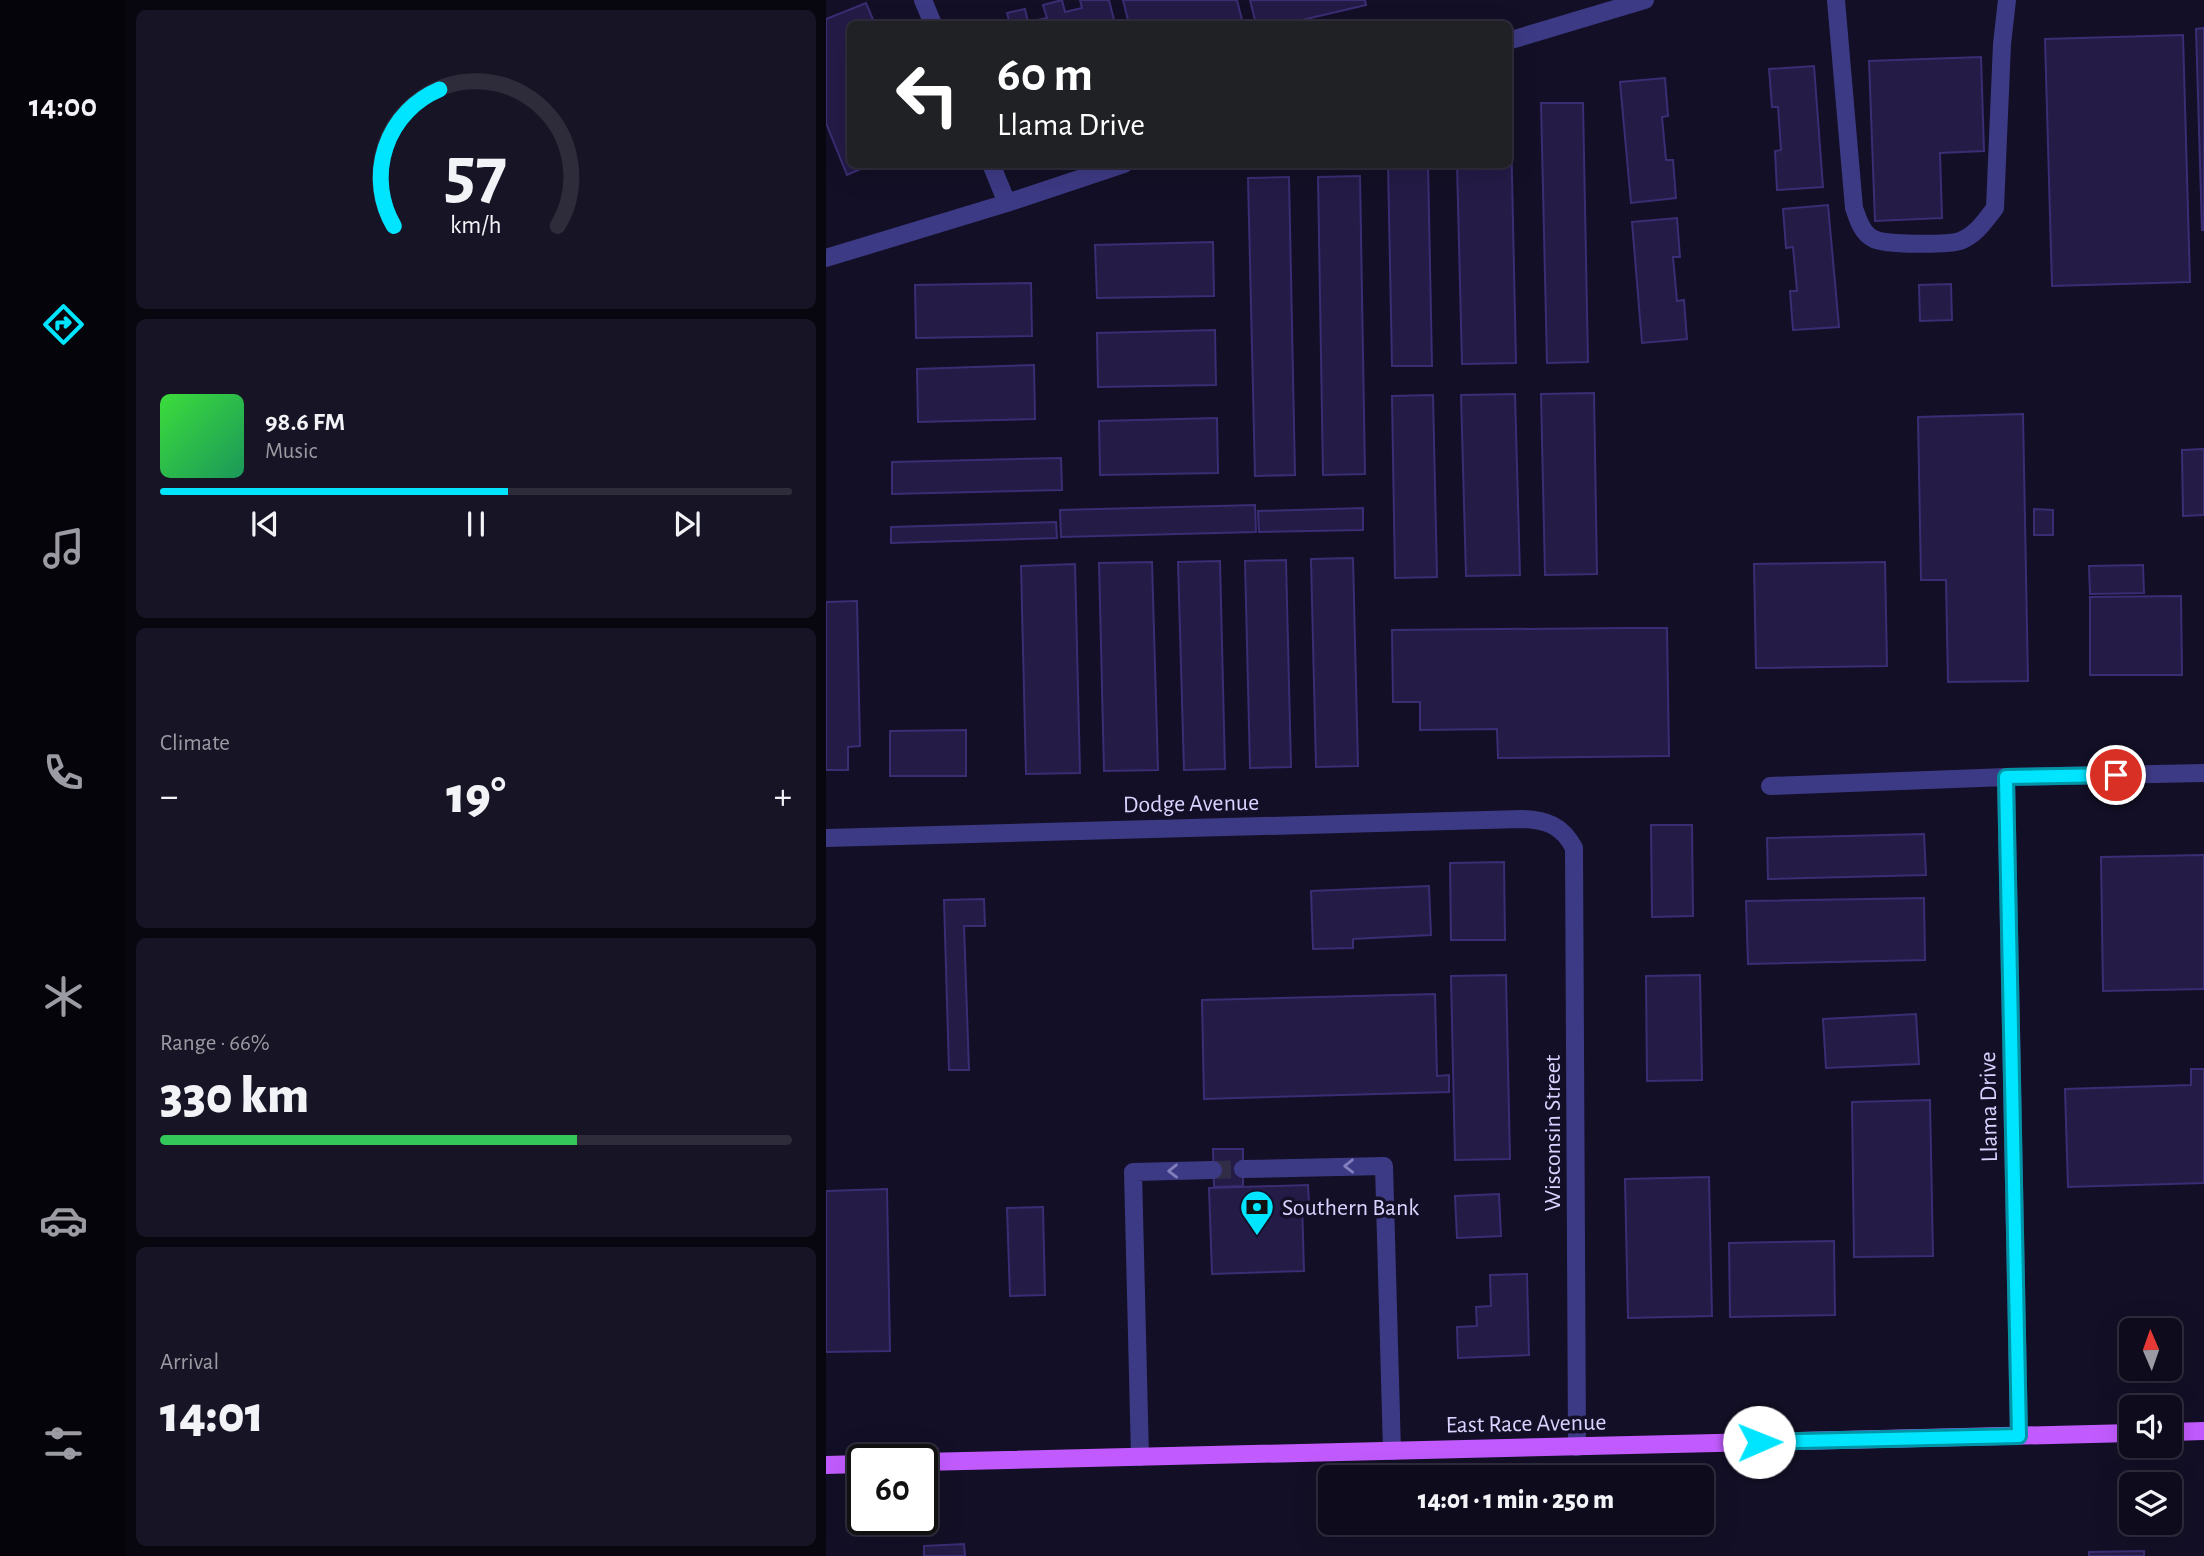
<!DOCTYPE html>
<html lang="en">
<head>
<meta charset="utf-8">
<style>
	body { margin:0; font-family:"Alegreya Sans",sans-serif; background:#171425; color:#f1f3f6; height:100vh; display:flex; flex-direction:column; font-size:26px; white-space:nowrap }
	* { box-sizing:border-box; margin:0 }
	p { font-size:23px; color:#9b9ba3 }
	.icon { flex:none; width:38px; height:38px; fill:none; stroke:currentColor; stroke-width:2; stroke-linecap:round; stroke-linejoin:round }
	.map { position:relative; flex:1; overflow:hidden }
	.drawer { display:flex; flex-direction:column; gap:10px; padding:10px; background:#08060f; width:700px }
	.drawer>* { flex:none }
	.guide { position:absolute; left:21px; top:21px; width:665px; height:147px; border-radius:10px; box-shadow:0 7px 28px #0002,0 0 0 2px #2e2b3b; background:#202124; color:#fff; overflow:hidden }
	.needle { width:46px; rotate:358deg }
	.buttons { position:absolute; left:1293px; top:1318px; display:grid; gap:14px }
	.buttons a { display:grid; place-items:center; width:63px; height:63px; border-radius:10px; background:#0e0b1c; box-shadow:0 7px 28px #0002,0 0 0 2px #2e2b3b; font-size:35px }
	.speed { position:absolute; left:21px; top:1444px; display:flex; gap:14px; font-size:35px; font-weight:700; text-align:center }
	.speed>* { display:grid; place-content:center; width:91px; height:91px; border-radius:50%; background:#0e0b1c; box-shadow:0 7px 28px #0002,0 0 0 2px #2e2b3b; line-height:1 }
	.speed .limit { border:4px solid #111; border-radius:10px; background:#fff; color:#111 }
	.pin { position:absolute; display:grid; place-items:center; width:60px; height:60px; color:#fff; margin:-30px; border:4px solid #fff; border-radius:50%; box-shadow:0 2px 7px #0007 }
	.me { position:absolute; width:77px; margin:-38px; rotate:89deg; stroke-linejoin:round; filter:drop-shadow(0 0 5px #0008) }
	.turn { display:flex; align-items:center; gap:24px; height:147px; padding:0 35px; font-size:32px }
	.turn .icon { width:91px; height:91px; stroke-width:2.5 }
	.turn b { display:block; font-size:49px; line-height:60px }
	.big { font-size:52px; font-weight:800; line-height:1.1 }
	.drawer .card { flex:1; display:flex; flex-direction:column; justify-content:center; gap:10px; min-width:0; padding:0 24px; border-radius:10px; background:#171425 }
	.drawer .dial { align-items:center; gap:0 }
	.dial svg { height:182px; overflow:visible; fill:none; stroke:#2e2b3b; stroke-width:7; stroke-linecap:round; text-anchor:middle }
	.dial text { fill:#f1f3f6; stroke:none }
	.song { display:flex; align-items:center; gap:21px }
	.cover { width:84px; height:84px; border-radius:10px; background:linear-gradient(135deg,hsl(120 70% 55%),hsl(150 70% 35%)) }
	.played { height:7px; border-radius:4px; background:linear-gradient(90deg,#00e5ff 55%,#2e2b3b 55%) }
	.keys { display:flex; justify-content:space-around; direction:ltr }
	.heat { display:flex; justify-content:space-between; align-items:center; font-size:38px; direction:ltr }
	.charge { height:10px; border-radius:5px; background:linear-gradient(90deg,#34c759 66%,#2e2b3b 0) }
	.trip { position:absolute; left:492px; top:1465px; width:396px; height:70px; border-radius:10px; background:#0e0b1c; box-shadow:0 7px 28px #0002,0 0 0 2px #2e2b3b; font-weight:800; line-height:70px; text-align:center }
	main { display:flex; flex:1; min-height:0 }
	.dock { display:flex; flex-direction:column; width:126px; justify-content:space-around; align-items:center; background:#06040b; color:#9b9ba3 }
	.dock .icon { width:49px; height:49px }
	.dock .selected { color:#00e5ff }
	.dock b { font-size:32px; color:#f1f3f6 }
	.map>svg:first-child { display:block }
</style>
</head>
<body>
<main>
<nav class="dock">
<b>14:00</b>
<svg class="icon selected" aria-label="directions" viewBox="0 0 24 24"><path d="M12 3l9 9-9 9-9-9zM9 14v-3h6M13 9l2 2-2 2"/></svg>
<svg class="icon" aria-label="music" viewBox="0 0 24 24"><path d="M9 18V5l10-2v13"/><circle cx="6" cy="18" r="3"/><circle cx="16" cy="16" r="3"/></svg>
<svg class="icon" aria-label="phone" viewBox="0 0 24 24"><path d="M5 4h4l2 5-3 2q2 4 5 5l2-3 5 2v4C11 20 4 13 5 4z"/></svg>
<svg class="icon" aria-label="climate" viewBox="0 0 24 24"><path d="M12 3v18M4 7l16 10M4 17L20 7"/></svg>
<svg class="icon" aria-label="car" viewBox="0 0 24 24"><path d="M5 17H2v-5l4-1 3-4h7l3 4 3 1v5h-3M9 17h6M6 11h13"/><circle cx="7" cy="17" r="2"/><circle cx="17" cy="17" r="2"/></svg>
<svg class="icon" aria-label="filters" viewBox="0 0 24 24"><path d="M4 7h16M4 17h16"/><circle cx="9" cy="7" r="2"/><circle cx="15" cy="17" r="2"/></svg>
</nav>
<section class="drawer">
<div class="card dial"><svg viewBox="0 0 100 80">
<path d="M14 69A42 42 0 1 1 86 69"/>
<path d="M14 69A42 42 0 0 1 34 9" stroke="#00e5ff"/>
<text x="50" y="56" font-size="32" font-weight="700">57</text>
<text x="50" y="72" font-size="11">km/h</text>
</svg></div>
<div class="card">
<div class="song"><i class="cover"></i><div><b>98.6 FM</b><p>Music</p></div></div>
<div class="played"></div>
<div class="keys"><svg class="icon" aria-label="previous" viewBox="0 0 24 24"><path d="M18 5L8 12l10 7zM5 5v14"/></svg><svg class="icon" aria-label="pause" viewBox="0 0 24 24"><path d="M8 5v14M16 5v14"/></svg><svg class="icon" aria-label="next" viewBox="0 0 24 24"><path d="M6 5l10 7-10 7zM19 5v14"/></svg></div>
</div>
<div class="card"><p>Climate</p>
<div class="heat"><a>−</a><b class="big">19°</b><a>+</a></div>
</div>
<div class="card"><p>Range · 66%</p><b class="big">330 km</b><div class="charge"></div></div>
<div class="card"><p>Arrival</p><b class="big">14:01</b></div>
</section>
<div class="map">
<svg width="1378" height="1556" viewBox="0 0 1378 1556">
	<rect width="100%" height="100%" fill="#130f26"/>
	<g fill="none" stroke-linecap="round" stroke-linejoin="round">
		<!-- stream -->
		<path stroke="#0a1f44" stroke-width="9" d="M648,1523l25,-1"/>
	</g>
	<!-- building -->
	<path fill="#241b47" stroke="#3b2d73" stroke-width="2" d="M236,0l3,12 17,-4 -2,-8h29l6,24h-105l-3,-11 18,-4 3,13 19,-4 -4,-13z
		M297,0h114l6,24h-114z
		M424,0h115l1,5 -81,19h-29z
		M40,3l8,19 -6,2h-18v140h22l-25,11 -21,-52v-104z
		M1378,28v202h-2l-6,-201z
		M1357,35l7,247 -138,4 -7,-247z
		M1155,57l3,94 -44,2 2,65 -67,3 -6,-160z
		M988,66l9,121 -46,3 -2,-39 6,-1 -3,-43h-6l-3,-38z
		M839,78l3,38 -6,1 4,43h7l3,38 -45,5 -11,-121z
		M715,103h42l5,259 -41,1z
		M682,130h3l5,233 -54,1 -5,-200h51z
		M562,164h40l4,202h-40z
		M534,176l5,298 -42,1 -5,-298z
		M463,177l6,298 -40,1 -7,-298z
		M1002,205l11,122 -46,3 -3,-39h7l-4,-44 -7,1 -3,-39z
		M851,218l3,39h-7l4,44 7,-1 3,39 -45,4 -10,-121z
		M387,242l1,54 -117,2 -2,-53z
		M205,283l1,53 -116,2 -1,-53z
		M1125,284l1,36 -32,1 -1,-36z
		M389,330l1,55 -118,2 -1,-54z
		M208,365l1,54 -117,3 -1,-53z
		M768,393l3,181 -52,1 -4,-181z
		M689,394l5,181 -54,1 -5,-181z
		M607,395l4,182 -42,1 -3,-182z
		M1197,414l5,267 -80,1 -2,-102h-25l-3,-163z
		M391,418l1,55 -118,2 -1,-54z
		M1378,449v66l-21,1 -1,-66z
		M235,458l1,32 -170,4v-32z
		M429,505l1,27 -195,5 -1,-27z
		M537,508v22l-104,2 -1,-21z
		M1208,509l19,1v25h-19z
		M230,522l1,16 -166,5v-16z
		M527,558l5,208 -42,1 -5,-208z
		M460,560l5,207 -41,1 -5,-207z
		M394,561l5,208 -41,1 -6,-208z
		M326,562l6,208 -54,1 -5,-208z
		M1059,562l2,104 -131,2 -2,-104z
		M249,564l5,209 -54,1 -5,-208z
		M1317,565l1,28 -54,1 -1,-28z
		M1355,596l1,79h-92v-78z
		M31,601l3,145 -12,1v23h-22v-168z
		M802,628h39l2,128 -171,2 -1,-29 -77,1v-28h-27l-1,-72z
		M140,730v46h-76v-45z
		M825,825h41l1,91 -41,1z
		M1098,834l2,41 -158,4 -1,-41z
		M1378,855v134l-101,2 -2,-134z
		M678,862l1,78h-54l-1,-77z
		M603,886l2,49 -78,4v9l-40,1 -2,-58z
		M1098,898l1,62 -177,4 -2,-63z
		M158,899l1,27h-21l5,144h-20l-5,-170z
		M680,975l4,184 -55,1 -4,-184z
		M874,975l2,105 -55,1 -1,-105z
		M609,994l2,82 12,-1v17l-245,7 -2,-99z
		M1090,1014l3,50 -93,4 -3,-49z
		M1365,1069h13v114l-136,4 -3,-98 126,-4z
		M1104,1100l3,156 -79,1 -2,-155z
		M387,1149h30v37l-29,1z
		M883,1177l3,139 -84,2 -3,-139z
		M482,1185l1,18h-7l2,68 -92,3 -3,-86z
		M61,1189l3,162 -64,1v-161z
		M673,1194l2,42 -44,2 -2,-42z
		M217,1207l2,88 -35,1 -3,-88z
		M1008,1241l1,74 -105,2 -1,-74z
		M701,1274l2,81 -71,3 -1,-31 20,-1 -1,-19 15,-1 -1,-31z
		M138,1544l1,12h-41v-10z
		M1318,1551v5h-55v-4z"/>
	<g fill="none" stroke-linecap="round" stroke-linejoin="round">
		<!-- minor-tunnel -->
		<path stroke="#312d47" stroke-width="18" stroke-dasharray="18 9" stroke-linecap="butt" d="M387,1170l30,-1"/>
		<!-- minor -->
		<path stroke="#3d3a85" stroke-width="18" d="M97,0l10,24
			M1010,0l18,208c4,11 8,26 20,31 11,6 73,6 86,2 16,-6 25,-20 35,-33l7,-164 5,-44
			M682,41l137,-41
			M165,164l16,39
			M0,258l181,-55 117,-39
			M944,786l236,-9
			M0,838l696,-19c24,1 40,6 52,29l3,599
			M417,1169l141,-3 8,285
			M1193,1436l-13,-659 198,-4
			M314,1457l-7,-285 80,-2"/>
		<!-- major -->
		<path stroke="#c25bff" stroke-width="18" d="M1344,1432l34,-1
			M96,1462l1210,-29
			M0,1465l37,-1"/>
	</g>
	<!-- one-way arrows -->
	<defs><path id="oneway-chevron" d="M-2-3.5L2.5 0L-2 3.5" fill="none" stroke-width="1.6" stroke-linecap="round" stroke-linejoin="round" transform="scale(1.75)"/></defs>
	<g stroke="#837fbc">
		<use href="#oneway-chevron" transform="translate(523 1166) rotate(179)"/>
		<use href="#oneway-chevron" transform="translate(347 1171) rotate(179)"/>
	</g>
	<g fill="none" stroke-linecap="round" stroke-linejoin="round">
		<!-- route casing -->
		<g stroke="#0095a6" stroke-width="18">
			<path id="route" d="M933,1442l260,-6 -13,-659 110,-2"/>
		</g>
		<!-- route -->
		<use href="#route" stroke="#00e5ff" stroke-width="12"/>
	</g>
	<!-- icons -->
	<defs>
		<g id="bank-pin" transform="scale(1.75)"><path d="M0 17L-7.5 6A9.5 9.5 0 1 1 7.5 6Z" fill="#00e5ff" stroke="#130f26"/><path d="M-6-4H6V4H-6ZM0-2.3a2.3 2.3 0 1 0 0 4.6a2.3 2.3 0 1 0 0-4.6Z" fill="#111"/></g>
	</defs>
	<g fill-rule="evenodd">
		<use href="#bank-pin" x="431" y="1207"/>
	</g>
	<g text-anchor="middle" stroke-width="7" stroke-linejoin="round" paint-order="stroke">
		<!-- street labels -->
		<g font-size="24" fill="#d9d4ff" stroke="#130f26">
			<text transform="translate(365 803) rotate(-1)" y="8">Dodge Avenue</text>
			<text transform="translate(1162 1107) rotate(-91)" y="8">Llama Drive</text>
			<text transform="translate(726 1133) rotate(-90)" y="8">Wisconsin Street</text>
			<text transform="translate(700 1423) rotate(-1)" y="8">East Race Avenue</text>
		</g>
		<!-- poi labels -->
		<g font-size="24" fill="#d9d4ff" stroke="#130f26" text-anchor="start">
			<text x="456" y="1215">Southern Bank</text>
		</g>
	</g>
</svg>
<div class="buttons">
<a><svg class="needle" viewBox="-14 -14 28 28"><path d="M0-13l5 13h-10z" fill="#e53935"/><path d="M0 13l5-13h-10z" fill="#9b9ba3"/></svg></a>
<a><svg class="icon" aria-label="sound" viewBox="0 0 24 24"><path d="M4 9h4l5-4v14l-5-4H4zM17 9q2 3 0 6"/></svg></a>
<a><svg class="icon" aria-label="layers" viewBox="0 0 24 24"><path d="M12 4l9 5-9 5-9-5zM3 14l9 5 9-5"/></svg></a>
</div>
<div class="speed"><div class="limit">60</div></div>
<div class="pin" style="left:1290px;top:775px;background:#d93025"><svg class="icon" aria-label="arrive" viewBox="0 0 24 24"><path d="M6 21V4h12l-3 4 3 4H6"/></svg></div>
<svg class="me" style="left:933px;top:1442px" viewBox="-20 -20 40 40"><circle r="19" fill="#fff"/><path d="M0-13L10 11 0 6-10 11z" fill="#00e5ff"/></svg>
<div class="trip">14:01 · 1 min · 250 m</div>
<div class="guide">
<div class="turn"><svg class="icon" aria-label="left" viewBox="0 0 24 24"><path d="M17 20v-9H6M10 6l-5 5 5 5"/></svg><div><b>60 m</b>Llama Drive</div></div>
</div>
</div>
</main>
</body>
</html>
